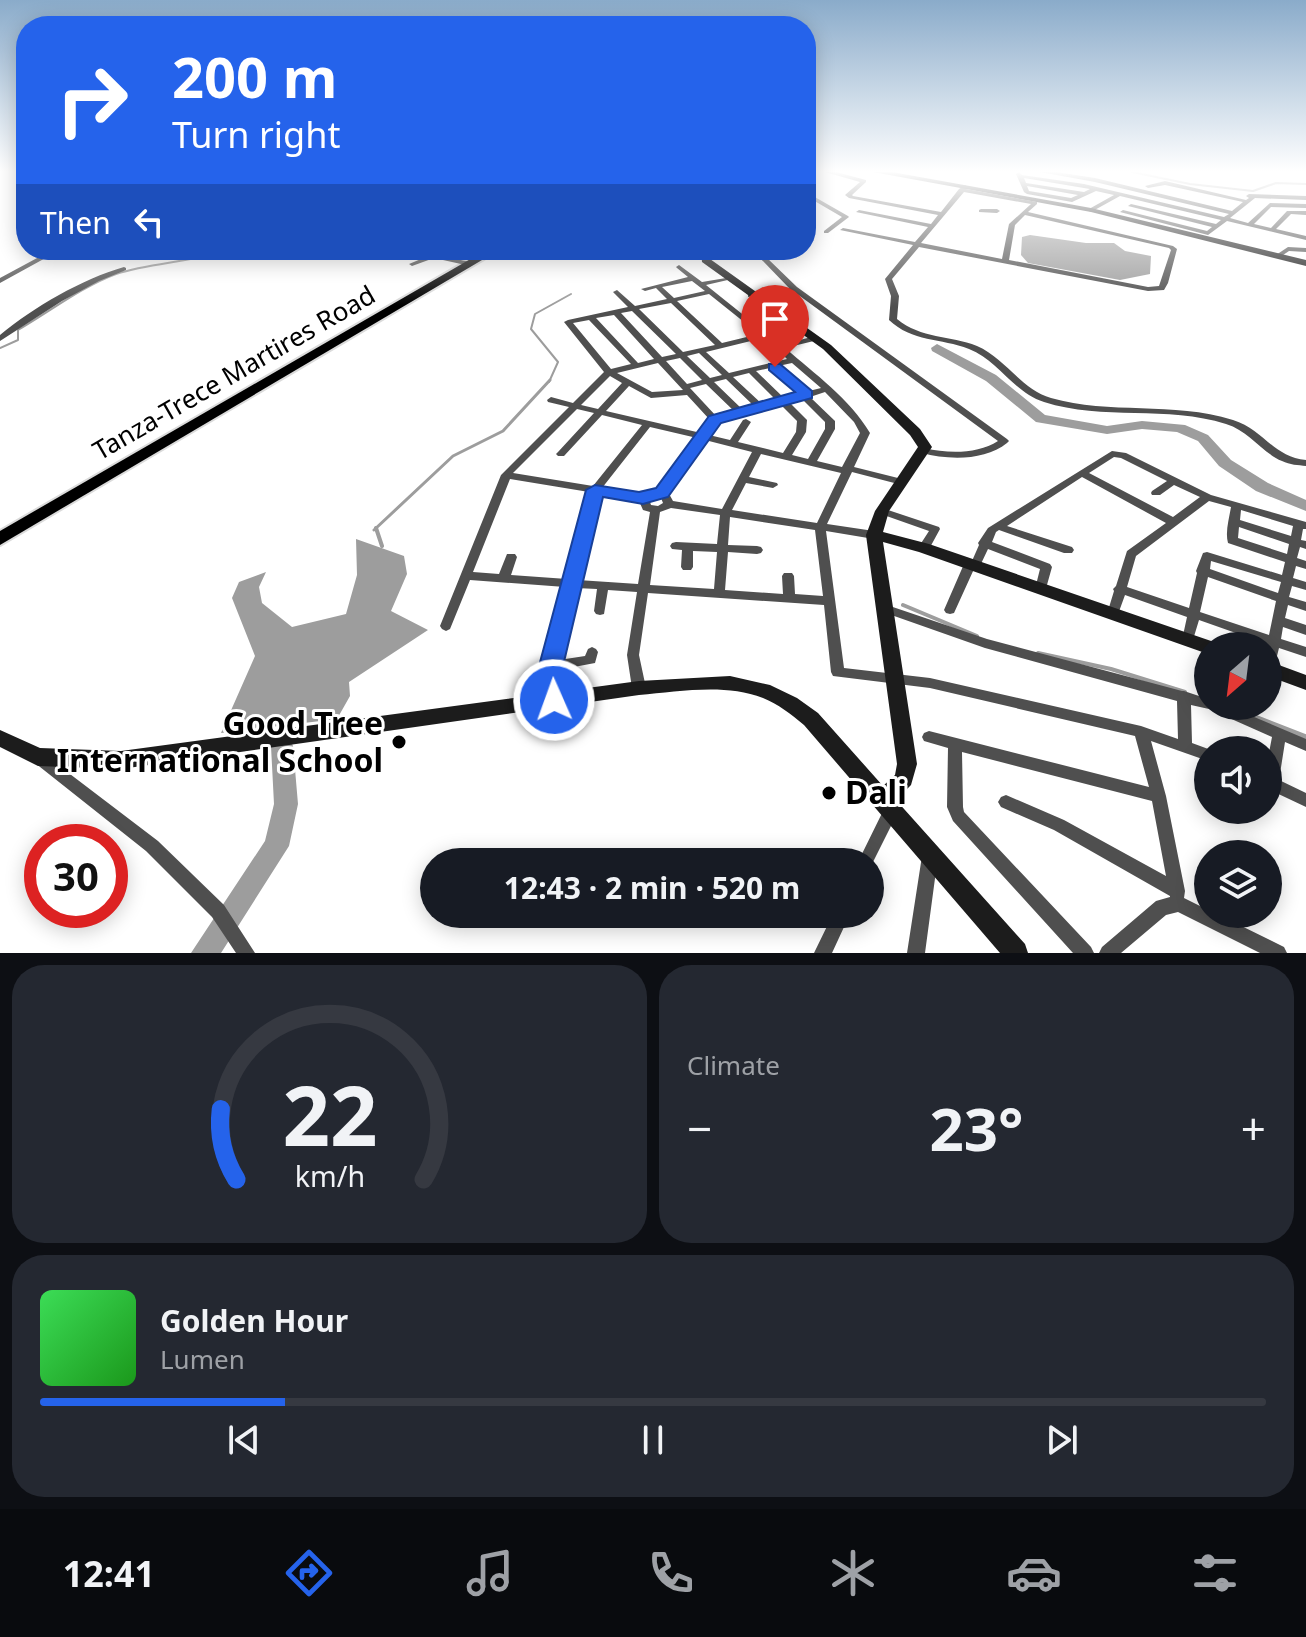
<!DOCTYPE html>
<html lang="en">
<head>
<meta charset="utf-8">
<style>
	body { margin:0; font-family:"Noto Sans",sans-serif; background:#242831; color:#f1f3f6; height:100vh; display:flex; flex-direction:column; font-size:30px; white-space:nowrap }
	* { box-sizing:border-box; margin:0 }
	p { font-size:26px; color:#9ea1a6 }
	.icon { flex:none; width:44px; height:44px; fill:none; stroke:currentColor; stroke-width:2; stroke-linecap:round; stroke-linejoin:round }
	.map { position:relative; height:953px; overflow:hidden }
	.panel { display:flex; flex-direction:column; gap:12px; padding:12px; background:#0d0f14; flex:1 }
	.panel>* { flex:none }
	.top-card { position:absolute; left:16px; top:16px; width:800px; height:244px; border-radius:32px; box-shadow:0 4px 20px #0003; background:#2563eb; color:#fff; overflow:hidden }
	.needle { width:52px; rotate:208deg }
	.fabs { position:absolute; left:1194px; top:632px; display:grid; gap:16px }
	.fabs a { display:grid; place-items:center; width:88px; height:88px; border-radius:50%; background:#171b24; box-shadow:0 4px 20px #0003; font-size:40px }
	.speed { position:absolute; left:24px; top:824px; display:flex; gap:16px; font-size:40px; font-weight:700; text-align:center }
	.speed>* { display:grid; place-content:center; width:104px; height:104px; border-radius:50%; background:#171b24; box-shadow:0 4px 20px #0003; line-height:1 }
	.speed .limit { border:12px solid #d22; background:#fff; color:#111 }
	.pin { position:absolute; display:grid; place-items:center; width:68px; height:68px; color:#fff; margin:-82px -34px; border-radius:50% 50% 50% 0; rotate:-45deg; box-shadow:0 0 8px #0007 }
	.pin .icon { rotate:45deg }
	.me { position:absolute; width:88px; margin:-44px; rotate:358deg; stroke-linejoin:round; filter:drop-shadow(0 0 6px #0008) }
	.turn { display:flex; align-items:center; gap:28px; height:168px; padding:0 24px; font-size:36px }
	.turn .icon { width:104px; height:104px; stroke-width:2.5 }
	.turn b { display:block; font-size:56px; line-height:68px }
	.then { display:flex; align-items:center; height:76px; padding:0 24px; background:#0003; gap:16px; font-size:30px }
	.big { font-size:60px; font-weight:700; line-height:1.1 }
	.panel .tile { flex:1; display:flex; flex-direction:column; justify-content:center; gap:12px; min-width:0; padding:0 28px; border-radius:32px; background:#242831 }
	.panel .dial { align-items:center; gap:0 }
	.dial svg { height:208px; overflow:visible; fill:none; stroke:#363941; stroke-width:7; stroke-linecap:round; text-anchor:middle }
	.dial text { fill:#f1f3f6; stroke:none }
	.song { display:flex; align-items:center; gap:24px }
	.cover { width:96px; height:96px; border-radius:12px; background:linear-gradient(135deg,hsl(130 70% 55%),hsl(120 70% 35%)) }
	.played { height:8px; border-radius:4px; background:linear-gradient(90deg,#2563eb 20%,#363941 20%) }
	.keys { display:flex; justify-content:space-around; direction:ltr }
	.heat { display:flex; justify-content:space-between; align-items:center; font-size:44px; direction:ltr }
	.panel .tiles { flex:1; display:grid; gap:12px; grid-template-columns:1fr 1fr }
	.tile:last-child { grid-column:span 2 }
	.trip { position:absolute; left:420px; top:848px; width:464px; height:80px; border-radius:40px; background:#171b24; box-shadow:0 4px 20px #0003; font-weight:700; line-height:80px; text-align:center }
	.dock { display:flex; height:128px; justify-content:space-around; align-items:center; background:#090b0e; color:#9ea1a6 }
	.dock .icon { width:56px; height:56px }
	.dock .current { color:#2563eb }
	.dock b { font-size:36px; color:#f1f3f6 }
	.map>svg:first-child { display:block }
</style>
</head>
<body>
<div class="map">
<svg width="1306" height="953" viewBox="0 0 1306 953">
	<rect width="100%" height="100%" fill="#fff"/>
	<!-- water -->
	<path fill="#9d9d9d" d="M1030,235l56,8h28l11,8 26,5 -1,18 -30,6 -92,-17 -7,-8 1,-18z
		M356,539l48,17 3,18 -16,37 37,19 -79,52 1,14 -13,23 -116,14 34,-77 -23,-58 7,-16 27,-10 -7,15 3,16 30,24 54,-13 11,-39z"/>
	<g fill="none" stroke-linecap="round" stroke-linejoin="round">
		<!-- stream-far3 -->
		<path stroke="#9d9d9d" stroke-width="2" d="M1132,172l58,12 63,7 23,-8 30,1
			M0,348l18,-8v-10c31,-18 65,-44 98,-56 37,-12 74,-11 110,-24
			M549,382l9,-20 -27,-33 4,-15 36,-20"/>
		<!-- stream-far2 -->
		<path stroke="#9d9d9d" stroke-width="3" d="M374,530l79,-74 50,-25 47,-51"/>
		<!-- stream-far1 -->
		<path stroke="#9d9d9d" stroke-width="4" d="M376,528l6,18
			M903,605l74,31
			M1038,653l73,16 74,23
			M1244,713l11,4"/>
		<!-- stream -->
		<path stroke="#9d9d9d" stroke-width="5" d="M1250,715l56,22"/>
		<!-- river -->
		<path fill="#9d9d9d" fill-rule="evenodd" d="M937,344l59,31 49,40 62,11 35,-5 43,4 23,10 23,25 37,23 38,17v11l-50,-20 -37,-25 -21,-25 -21,-9 -35,-3 -35,5 -71,-12 -50,-41 -54,-30 -1,-3z
			M282,736l8,3 3,7 5,58 -9,42 -68,107h-30l74,-112 9,-37 -3,-58 3,-7z"/>
		<!-- primary casing -->
		<g stroke="#dbdbdb" stroke-width="4">
			<path id="primary" d="M486,250h13l-499,295v-14z"/>
		</g>
		<!-- street -->
		<path fill="#4f4f4f" fill-rule="evenodd" d="M825,172h11l30,8v2l-14,13 1,1 88,16 18,-23 6,-4 3,2 -2,2 71,13v2l-9,8 145,34 4,3 -9,34 -4,7 -16,1 -229,-44 -27,32 7,17 -2,23c24,20 53,16 80,27 28,12 44,43 74,52 59,17 121,3 182,22 30,9 40,37 73,40v6c-8,-1 -16,-1 -24,-5 -21,-9 -33,-30 -56,-37 -59,-19 -123,-3 -182,-22 -31,-10 -46,-42 -75,-53 -28,-11 -57,-7 -80,-29l2,-24 -6,-17 28,-34 -73,-15 3,-2 72,14 13,-15 -72,-15 3,-2 72,14 7,-9 -89,-17 -4,-3 15,-13zM964,192l67,12 -22,20 -7,35 -81,-16zM1025,215l144,33 2,2 -12,36 -11,1 -139,-27 6,-35z
			M1019,172l3,3 62,9 140,33 5,-3 -134,-32 -55,-10h16l39,6 137,33 11,-9 -78,-17 -17,3 -3,-2 20,-5 81,19 3,-2 -3,-2 3,-2 57,2v4l-51,-2 -25,20 18,5 22,-20 36,1v4l-35,-1 -17,17 17,4 16,-17h19v4l-15,-1 -15,15 30,7v4l-79,-19 -19,14 -88,-23 3,-2 84,21 5,-4 -84,-21 3,-2 85,20 5,-4 -101,-24 -29,16 -2,-1v-2l25,-14 -18,-4 -24,11 -45,-8 -3,-2 -8,-18zM1024,178l66,11 -6,3 -58,-9zM1027,186l51,9 -7,3 -42,-7z
			M806,192l42,24 1,1 -21,16h-4v-2l18,-14 -36,-21z
			M981,209h16l3,2 -3,2 -18,-1v-2z
			M1288,247l18,1v4l-17,-1 -9,6h-4v-2z
			M52,250h8l-60,33v-5z
			M768,250h16l11,4 1,1 -3,2 -18,-7 -9,7 31,30 210,152 2,2 -2,2c-22,18 -59,17 -85,10l-2,-2 5,-3c23,6 53,6 73,-7l-205,-150 -45,6v-4h3l38,-5 -30,-31z
			M433,254l37,8 3,2 -3,2 -36,-8 -22,8 -3,-2z
			M679,265l23,17 30,-5v2l-26,6 75,60 34,-9h3v4l-33,8c30,26 65,51 85,85l-16,34 52,13 1,2 -5,3 -50,-13 -25,52 47,7 5,4 -5,4 -48,-8 18,137 86,10 211,48 37,13 -1,-38 -192,-53 -105,-37 -2,-3 2,-3 4,-1 103,35 195,52h2l24,8v7h20l78,33v12l-21,-9 -6,38 27,13v14l-38,-18v-31l4,-21 -63,-28 -18,-4 1,38 19,7h-3v11l-57,-20 15,55 19,95 -1,7 24,12v4h9l67,33 3,6h-27l-82,-41 -12,3 -45,38h-22l3,-6 54,-46 14,-4v-1l-116,-66 -53,-23 -3,-5 3,-5 5,-2 58,25 102,56 -14,-75 -190,-49 1,55 1,5 127,135 3,6h-21l-120,-132 -6,-14 1,-59 -24,-7 -2,-4 2,-4 5,-2 220,56 -14,-51 -205,-48 -97,-12 -2,-4 -7,-67 -176,-12 -9,62 7,33 -2,4 -5,1 -5,-1 -2,-4 -5,-33 10,-63 -29,-2 -4,24 -4,1 -4,-1 -2,-3 3,-22 -21,-1 -17,72 26,-4 3,-7 4,-2 4,2 2,3 -3,11 -37,7 3,30 -2,4 -5,1 -5,-1 -2,-4 -2,-34 20,-79 -95,-7 -20,49 -4,2 -4,-2 -2,-3 61,-151 68,-68 -21,-5 -1,-2 4,-3 22,6 31,-31 -40,-50 4,-2 60,-13 -15,-15 4,-2 18,16 32,-7 -11,-11 -11,3 -4,-2 47,-12 -11,-9 -1,-1zM692,281l13,10 -31,7 -12,-11zM709,294l50,40 -37,9 -45,-42zM671,303l44,42 -32,7 -44,-43zM632,311l44,43 -14,3 -41,-44zM614,315l40,44 -16,4 -42,-45zM589,320l42,44 -20,5 -38,-46zM763,338l11,9v3h4l9,9 -58,14 -23,-21zM699,353l23,22 -12,3 -23,-22zM680,358l22,22 -15,4 -21,-23zM658,363l25,27 -31,2 -35,-19zM792,363l29,25 -16,4 -27,-26zM770,368l28,26 -14,4 -28,-27zM749,373l27,27 -14,4 -29,-27zM610,376l12,7 -24,26 -17,-4zM726,379l28,27 -11,4 -29,-28zM706,384l29,28 -18,5 -27,-29zM629,386l22,12 36,-3 23,25 -9,13 -95,-22zM825,392l29,30 6,11 -18,34 -25,-6 18,-32v-8l-25,-24zM802,399l23,23v7l-17,30 -16,-4 14,-23 1,-12 -18,-18zM781,405l16,16 -1,11 -13,21 -45,-11 13,-20 -5,-3 -3,1 -13,20 -21,-5 9,-13zM577,409l17,4 -36,39 -2,2 2,2h6l38,-41 40,10 -49,61 -80,-13zM650,427l47,11 -39,53 -5,-1 -11,5 -40,-7zM705,440l47,12 -30,57 -49,-8 -5,-9zM761,454l80,19 -24,50 -85,-13 14,-27 27,5 5,-3 -1,-2 -28,-6zM510,479l79,13 -22,87 -56,-4 6,-18 -2,-3h-8l-8,20 -26,-2zM599,494l40,7 4,9 7,2 -12,72 -60,-4zM654,496l7,2 2,5 -5,3 -7,-1 -2,-6zM671,508l49,7 -3,29 -41,-2 -4,1 -2,3 2,3 10,1 -1,17 2,3h8l2,-3v-16l24,1 -3,37 -64,-4 10,-73zM730,517l85,13 8,66 -28,-2 -1,-18 -2,-3h-8l-2,3 1,18 -58,-4 3,-38 29,2 4,-1 2,-3 -2,-3 -4,-1 -29,-1z
			M124,267l2,1v2l-27,11 -37,20 -62,40v-6c34,-28 82,-56 124,-68z
			M1112,451l14,2 85,42 95,27v7h-3l-2,11 5,1v8l-6,-2 -3,11 9,3v8l-10,-3 -3,12 13,4v8l-14,-4 -3,11 17,5v9l-18,-6 -3,13 21,7v10l-23,-8 -2,12 25,8v10l-27,-9 -6,24 -5,1 -1,-29 -68,-24 -7,23 -4,2 -4,-2 -2,-3 5,-23 -62,-22 -8,22 -4,1 -4,-1 -2,-3 7,-23 -1,-2 3,-3 11,-35 39,-28 -84,-46 -75,49 65,21 2,3 -2,3h-8l-65,-23 -3,2 -4,10 58,22 2,3 -7,25h-8l-2,-3 5,-20 -52,-20 -9,19 -5,1 -20,44 -4,1 -4,-1 -2,-3 20,-46 2,-3h6l7,-16 -1,-2 10,-15zM1114,457l7,1 46,23 -15,10 -1,2 1,2h8l14,-10 26,12 -27,20 -84,-44zM1209,501l22,6c-2,12 -6,25 -3,36l57,19 -3,13 -75,-23 -4,1 -7,18 1,2 -8,35 -62,-21 9,-31zM1241,510l52,16 -2,10 -51,-16zM1239,527l50,17 -2,10 -49,-16zM1211,561l70,21 -3,11 -68,-24zM1208,577l68,24 -7,34 -69,-23z
			M882,508l57,19 1,2 -12,22h-8l-2,-3 11,-17 -51,-18 -1,-2 1,-2z
			M40,753l5,2 113,86 66,64 31,48h-19l-24,-36 -66,-66 -111,-88 -2,-4 2,-4z
			M891,803l5,2 3,5 -29,58v-6h-12l28,-57z
			M930,848l6,3 2,5 -13,97h-18l15,-97 2,-5z
			M833,914h17l-18,39h-18z"/>
		<!-- secondary -->
		<path fill="#1c1c1c" fill-rule="evenodd" d="M873,172h19l199,36 215,52v6l-215,-54z
			M701,250h10l-1,9 121,86 89,84 12,18 -43,64 -6,21 46,12 285,98 2,4h-8v8l-289,-102 -36,-10 34,222 -6,21 -15,15 129,144 3,9h-28l-196,-228c-13,-11 -26,-21 -41,-27 -39,-15 -85,-6 -124,-3l-518,74 -83,-3 -38,-19v-17l40,18 81,3 518,-70 91,-5 40,9 27,13 21,15 65,73 12,-11 2,-11 -31,-229 9,-24 43,-64 -8,-12 -87,-86 -121,-87z
			M1268,661l38,14v15l-38,-14z"/>
		<!-- primary -->
		<use href="#primary" fill="#000" fill-rule="evenodd"/>
	</g>
	<!-- sky -->
	<linearGradient id="sky" x2="0" y2="1"><stop stop-color="#8aabca"/><stop offset="0.56" stop-color="#fff"/><stop offset="1" stop-color="#fff" stop-opacity="0"/></linearGradient>
	<rect width="1306" height="306" fill="url(#sky)"/>
	<!-- route -->
	<path fill="#2563eb" stroke="#184099" stroke-width="2" d="M769,364h11l32,27v7l-91,25 -53,74 -25,7 -40,-7 -40,169 3,34 -3,7 -9,3 -8,-3 -7,-41 47,-176 9,-5 44,7 17,-4 53,-72 86,-24 -26,-22z"/>
	<!-- markers -->
	<g fill="#000" stroke="#fff" stroke-width="3">
		<circle cx="399" cy="742" r="8"/>
		<circle cx="829" cy="793" r="8"/>
	</g>
	<g text-anchor="middle" stroke-width="6" stroke-linejoin="round" paint-order="stroke">
		<!-- street labels -->
		<g font-size="26" fill="#000" stroke="#fff">
			<text transform="translate(234 373) rotate(-30)" y="9">Tanza-Trece Martires Road</text>
		</g>
		<!-- near-poi labels -->
		<g font-size="32" font-weight="bold" fill="#000" stroke="#fff" text-anchor="end">
			<text x="383" y="735">Good Tree<tspan x="383" dy="37">International School</tspan></text>
			<text x="845" y="804" text-anchor="start">Dali</text>
		</g>
	</g>
</svg>
<div class="fabs">
<a><svg class="needle" viewBox="-14 -14 28 28"><path d="M0-13l5 13h-10z" fill="#e53935"/><path d="M0 13l5-13h-10z" fill="#9ea1a6"/></svg></a>
<a><svg class="icon" aria-label="sound" viewBox="0 0 24 24"><path d="M4 9h4l5-4v14l-5-4H4zM17 9q2 3 0 6"/></svg></a>
<a><svg class="icon" aria-label="layers" viewBox="0 0 24 24"><path d="M12 4l9 5-9 5-9-5zM3 14l9 5 9-5"/></svg></a>
</div>
<div class="speed"><div class="limit">30</div></div>
<div class="pin" style="left:775px;top:367px;background:#d93025"><svg class="icon" aria-label="arrive" viewBox="0 0 24 24"><path d="M6 21V4h12l-3 4 3 4H6"/></svg></div>
<svg class="me" style="left:554px;top:700px" viewBox="-20 -20 40 40"><circle r="17" fill="#2563eb" stroke="#fff" stroke-width="3"/><path d="M0-11L8 9 0 5-8 9z" fill="#fff"/></svg>
<div class="trip">12:43 · 2 min · 520 m</div>
<div class="top-card">
<div class="turn"><svg class="icon" aria-label="right" viewBox="0 0 24 24"><path d="M7 20v-9h11M14 6l5 5-5 5"/></svg><div><b>200 m</b>Turn right</div></div>
<div class="then">Then<svg class="icon" aria-label="left" viewBox="0 0 24 24"><path d="M17 20v-9H6M10 6l-5 5 5 5"/></svg></div>
</div>
</div>
<section class="panel">
<div class="tiles">
<div class="tile dial"><svg viewBox="0 0 100 80">
<path d="M14 69A42 42 0 1 1 86 69"/>
<path d="M14 69A42 42 0 0 1 8 42" stroke="#2563eb"/>
<text x="50" y="56" font-size="32" font-weight="700">22</text>
<text x="50" y="72" font-size="11">km/h</text>
</svg></div>
<div class="tile"><p>Climate</p>
<div class="heat"><a>−</a><b class="big">23°</b><a>+</a></div>
</div>
<div class="tile">
<div class="song"><i class="cover"></i><div><b>Golden Hour</b><p>Lumen</p></div></div>
<div class="played"></div>
<div class="keys"><svg class="icon" aria-label="previous" viewBox="0 0 24 24"><path d="M18 5L8 12l10 7zM5 5v14"/></svg><svg class="icon" aria-label="pause" viewBox="0 0 24 24"><path d="M8 5v14M16 5v14"/></svg><svg class="icon" aria-label="next" viewBox="0 0 24 24"><path d="M6 5l10 7-10 7zM19 5v14"/></svg></div>
</div>
</div>
</section>
<nav class="dock">
<b>12:41</b>
<svg class="icon current" aria-label="directions" viewBox="0 0 24 24"><path d="M12 3l9 9-9 9-9-9zM9 14v-3h6M13 9l2 2-2 2"/></svg>
<svg class="icon" aria-label="music" viewBox="0 0 24 24"><path d="M9 18V5l10-2v13"/><circle cx="6" cy="18" r="3"/><circle cx="16" cy="16" r="3"/></svg>
<svg class="icon" aria-label="phone" viewBox="0 0 24 24"><path d="M5 4h4l2 5-3 2q2 4 5 5l2-3 5 2v4C11 20 4 13 5 4z"/></svg>
<svg class="icon" aria-label="climate" viewBox="0 0 24 24"><path d="M12 3v18M4 7l16 10M4 17L20 7"/></svg>
<svg class="icon" aria-label="car" viewBox="0 0 24 24"><path d="M5 17H2v-5l4-1 3-4h7l3 4 3 1v5h-3M9 17h6M6 11h13"/><circle cx="7" cy="17" r="2"/><circle cx="17" cy="17" r="2"/></svg>
<svg class="icon" aria-label="filters" viewBox="0 0 24 24"><path d="M4 7h16M4 17h16"/><circle cx="9" cy="7" r="2"/><circle cx="15" cy="17" r="2"/></svg>
</nav>
</body>
</html>
